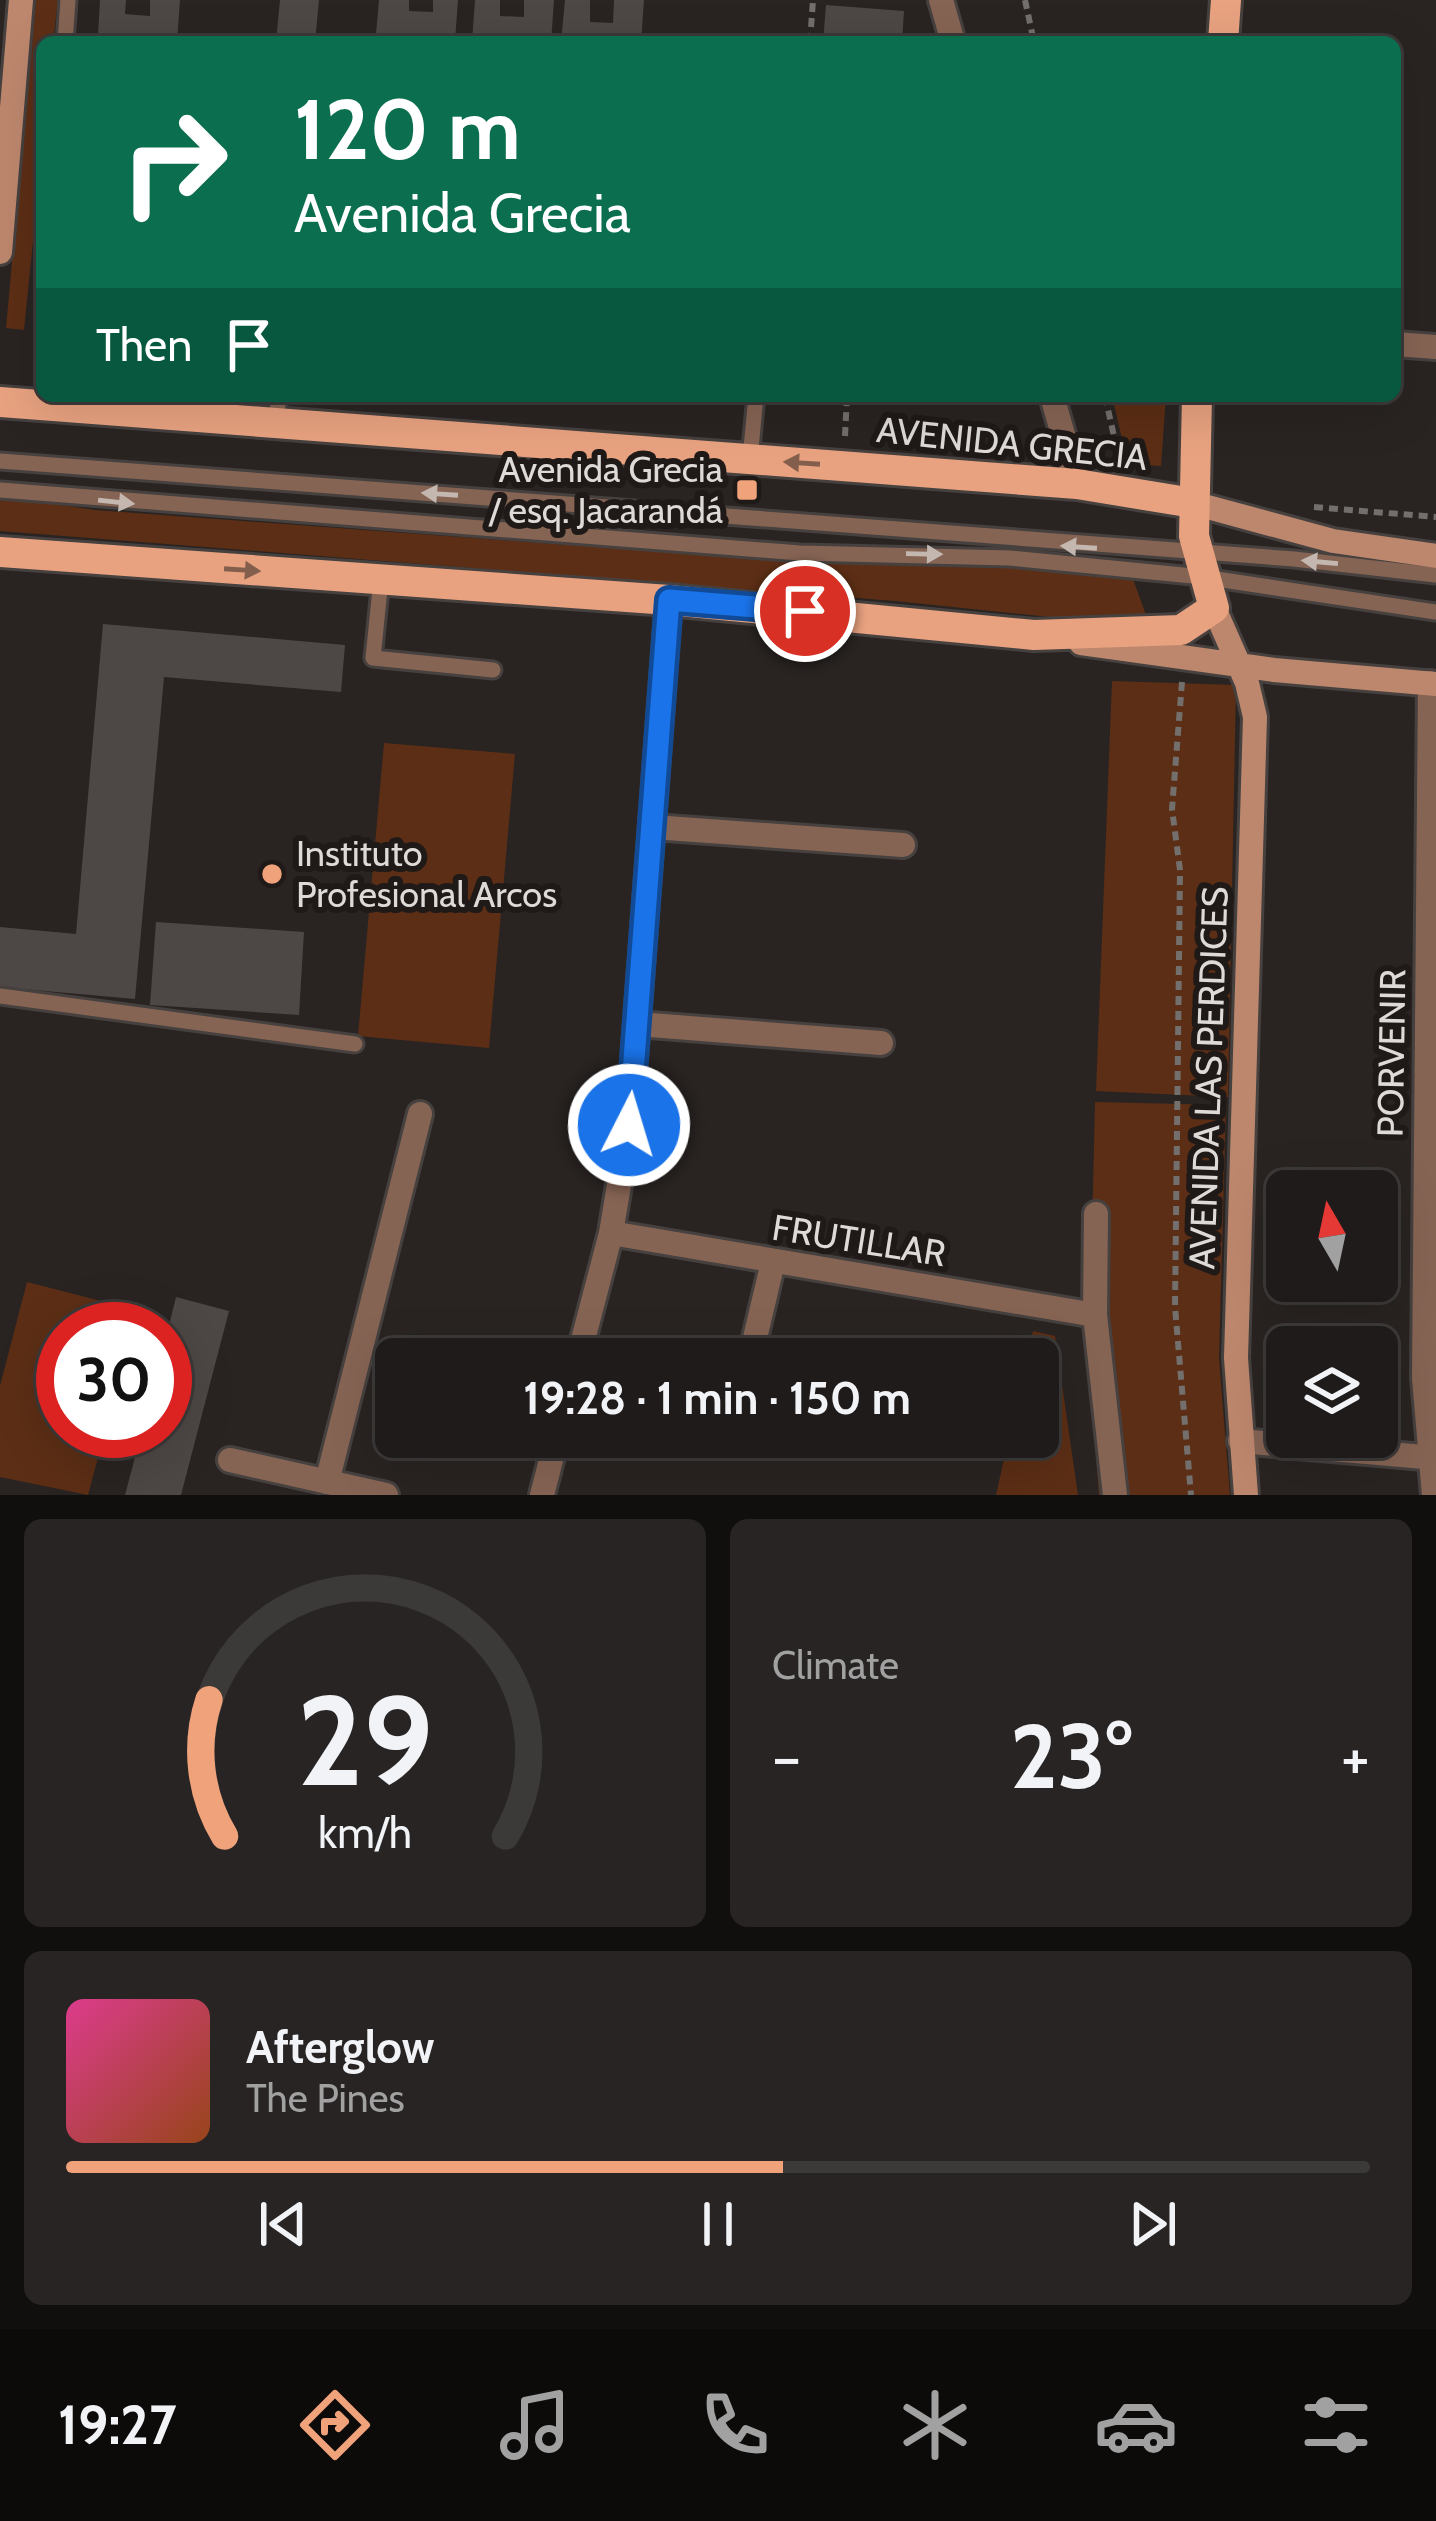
<!DOCTYPE html>
<html lang="en">
<head>
<meta charset="utf-8">
<style>
	body { margin:0; font-family:Cabin,sans-serif; background:#272423; color:#f1f3f6; height:100vh; display:flex; flex-direction:column; font-size:45px; white-space:nowrap }
	* { box-sizing:border-box; margin:0 }
	p { font-size:39px; color:#a1a1a2 }
	.icon { flex:none; width:66px; height:66px; fill:none; stroke:currentColor; stroke-width:2; stroke-linecap:round; stroke-linejoin:round }
	.map { position:relative; height:1495px; overflow:hidden }
	.panel { display:flex; flex-direction:column; gap:24px; padding:24px; background:#110f0e; flex:1 }
	.panel>* { flex:none }
	.banner { position:absolute; left:36px; top:36px; width:1365px; height:366px; border-radius:18px; box-shadow:0 12px 48px #0002,0 0 0 3px #3c3939; background:#0b6e4f; color:#fff; overflow:hidden }
	.needle { width:78px; rotate:351deg }
	.fabs { position:absolute; left:1266px; top:1170px; display:grid; gap:24px }
	.fabs a { display:grid; place-items:center; width:132px; height:132px; border-radius:18px; background:#1f1b1a; box-shadow:0 12px 48px #0002,0 0 0 3px #3c3939; font-size:60px }
	.speed { position:absolute; left:36px; top:1302px; display:flex; gap:24px; font-size:60px; font-weight:700; text-align:center }
	.speed>* { display:grid; place-content:center; width:156px; height:156px; border-radius:50%; background:#1f1b1a; box-shadow:0 12px 48px #0002,0 0 0 3px #3c3939; line-height:1 }
	.speed .limit { border:18px solid #d22; background:#fff; color:#111 }
	.pin { position:absolute; display:grid; place-items:center; width:102px; height:102px; color:#fff; margin:-51px; border:6px solid #fff; border-radius:50%; box-shadow:0 3px 12px #0007 }
	.me { position:absolute; width:132px; margin:-66px; rotate:5deg; stroke-linejoin:round; filter:drop-shadow(0 0 9px #0008) }
	.turn { display:flex; align-items:center; gap:42px; height:252px; padding:0 60px; font-size:54px }
	.turn .icon { width:156px; height:156px; stroke-width:2.5 }
	.turn b { display:block; font-size:84px; line-height:102px }
	.then { display:flex; align-items:center; height:114px; padding:0 60px; background:#0003; gap:24px; font-size:45px }
	.big { font-size:90px; font-weight:700; line-height:1.1 }
	.panel .card { flex:1; display:flex; flex-direction:column; justify-content:center; gap:18px; min-width:0; padding:0 42px; border-radius:18px; background:#272423 }
	.panel .dial { align-items:center; gap:0 }
	.dial svg { height:312px; overflow:visible; fill:none; stroke:#3c3939; stroke-width:7; stroke-linecap:round; text-anchor:middle }
	.dial text { fill:#f1f3f6; stroke:none }
	.song { display:flex; align-items:center; gap:36px }
	.cover { width:144px; height:144px; border-radius:18px; background:linear-gradient(135deg,hsl(330 70% 55%),hsl(20 70% 35%)) }
	.played { height:12px; border-radius:6px; background:linear-gradient(90deg,#f0a27a 55%,#3c3939 55%) }
	.keys { display:flex; justify-content:space-around; direction:ltr }
	.heat { display:flex; justify-content:space-between; align-items:center; font-size:66px; direction:ltr }
	.panel .tiles { flex:1; display:grid; gap:24px; grid-template-columns:1fr 1fr }
	.card:last-child { grid-column:span 2 }
	.trip { position:absolute; left:375px; top:1338px; width:684px; height:120px; border-radius:18px; background:#1f1b1a; box-shadow:0 12px 48px #0002,0 0 0 3px #3c3939; font-weight:700; line-height:120px; text-align:center }
	.tabs { display:flex; height:192px; justify-content:space-around; align-items:center; background:#0c0b0a; color:#a1a1a2 }
	.tabs .icon { width:84px; height:84px }
	.tabs .selected { color:#f0a27a }
	.tabs b { font-size:54px; color:#f1f3f6 }
	.map>svg:first-child { display:block }
</style>
</head>
<body>
<div class="map">
<svg width="1436" height="1495" viewBox="0 0 1436 1495">
	<rect width="100%" height="100%" fill="#292422"/>
	<!-- green -->
	<path fill="#5c2e15" d="M36,0h22l-5,42h-11v111l-18,177 -18,-2z
		M1112,396h54l-5,70 -33,-2z
		M0,496l95,14 474,35 238,16h159l167,18 13,36 -1,6 -17,4 -233,-24 -895,-70z
		M1112,681l124,4 -8,412 -132,-6z
		M384,743l131,11 -26,294 -131,-12z
		M1095,1102l131,3 -7,253 11,137h-131l-10,-134z
		M27,1282l109,28 -5,19h-68v102h42l-17,64 -88,-18v-91z
		M1033,1331l22,5 23,159h-82l13,-58h29v-78h-12z"/>
	<!-- building -->
	<path fill="#4d4745" d="M100,0h26l-1,14 25,2v-16h30l-3,41 -79,-6z
		M280,0h39l-4,42h-39z
		M379,0h30v11l24,1v-12h25l-3,40 -79,-6z
		M475,0h25v16l24,1v-17h30l-3,42 -79,-1z
		M565,0h25v22l23,1 1,-23h30l-3,42h-80z
		M826,5l78,6 -2,31 -53,-4v4h-26z
		M103,624l242,21 -4,47 -177,-15 -29,322 -135,-12v-60l76,7z
		M156,922l148,10 -5,83 -149,-10z
		M176,1297l53,14 -48,184h-56l17,-64h23v-90z"/>
	<g fill="none" stroke-linecap="round" stroke-linejoin="round">
		<!-- lane casing -->
		<g stroke="#46413f" stroke-width="21">
			<path id="lane" d="M65,42l3,-42
				M276,422l3,-26
				M750,459l6,-63
				M0,461l1294,98 142,16
				M0,490l800,63 210,5 193,19 233,35
				M381,579l-8,79 120,12
				M0,996l355,48"/>
		</g>
		<!-- street casing -->
		<g stroke="#46413f" stroke-width="30">
			<path id="street" d="M941,0l12,42
				M1395,344l41,3
				M1052,396l25,88
				M1430,683l-6,695 10,117
				M653,827l250,18
				M638,1024l243,19
				M1096,1214l-1,101 20,180
				M611,1233l484,82
				M578,1359l33,-126 18,-108 40,-525
				M750,1359l23,-97
				M1240,1441l196,17
				M230,1460l156,35
				M327,1482l93,-368
				M542,1495l15,-58"/>
		</g>
		<!-- secondary casing -->
		<g stroke="#46413f" stroke-width="30">
			<path id="secondary" d="M0,252l21,-252
				M1193,503l140,38 103,15
				M1214,608l33,75 8,34 -19,641 10,137
				M1081,643l193,27 162,14"/>
		</g>
		<!-- primary casing -->
		<g stroke="#46413f" stroke-width="36">
			<path id="primary" d="M1223,42l3,-42
				M0,402l1077,82 116,19
				M0,552l669,48 365,35 147,-5 33,-22 -20,-72 3,-140"/>
		</g>
		<!-- path -->
		<path stroke="#736f6d" stroke-width="6" stroke-dasharray="9 6" stroke-linecap="butt" d="M1025,0l9,42
			M810,42l3,-42
			M1105,396l15,67
			M845,436l2,-40
			M1314,507l122,10
			M1182,682l-10,127 8,61 -5,437 16,188"/>
		<!-- lane -->
		<use href="#lane" stroke="#866454" stroke-width="15"/>
		<!-- street -->
		<use href="#street" stroke="#866454" stroke-width="24"/>
		<!-- secondary -->
		<use href="#secondary" stroke="#bd876d" stroke-width="24"/>
		<!-- primary -->
		<use href="#primary" stroke="#e8a280" stroke-width="30"/>
	</g>
	<!-- one-way arrows -->
	<defs><path id="oneway-solid" d="M-6-.8H1V-3.2L6.5 0L1 3.2V.8H-6Z" transform="scale(3)"/></defs>
	<g fill="#845e4c">
		<use href="#oneway-solid" transform="translate(802 463) rotate(-176)"/>
		<use href="#oneway-solid" transform="translate(242 570) rotate(4)"/>
	</g>
	<g fill="#c3b7b0">
		<use href="#oneway-solid" transform="translate(440 494) rotate(-176)"/>
		<use href="#oneway-solid" transform="translate(116 502) rotate(6)"/>
		<use href="#oneway-solid" transform="translate(1079 547) rotate(-176)"/>
		<use href="#oneway-solid" transform="translate(924 554) rotate(1)"/>
		<use href="#oneway-solid" transform="translate(1320 562) rotate(-175)"/>
	</g>
	<g fill="none" stroke-linecap="round" stroke-linejoin="round">
		<!-- route casing -->
		<g stroke="#114b97" stroke-width="30">
			<path id="route" d="M629,1125l40,-525 136,11"/>
		</g>
		<!-- route -->
		<use href="#route" stroke="#1a73e8" stroke-width="21"/>
	</g>
	<!-- markers -->
	<g fill="#f0a27a" stroke="#1f1a18" stroke-width="4.5">
		<rect x="735" y="478" width="24" height="24" rx="6"/>
		<circle cx="272" cy="874" r="12"/>
	</g>
	<g text-anchor="middle" stroke-width="12" stroke-linejoin="round" paint-order="stroke">
		<!-- street labels -->
		<g font-size="36" fill="#dddad8" stroke="#1f1a18">
			<text transform="translate(1012 443) rotate(6)" y="13">AVENIDA GRECIA</text>
			<text transform="translate(1391 1053) rotate(-89)" y="13">PORVENIR</text>
			<text transform="translate(1208 1078) rotate(-88)" y="13">AVENIDA LAS PERDICES</text>
			<text transform="translate(859 1240) rotate(9)" y="13">FRUTILLAR</text>
		</g>
		<!-- poi labels -->
		<g font-size="36" fill="#dddad8" stroke="#1f1a18" text-anchor="end">
			<text x="723" y="482">Avenida Grecia<tspan x="723" dy="41">/ esq. Jacarandá</tspan></text>
			<text x="296" y="866" text-anchor="start">Instituto<tspan x="296" dy="41">Profesional Arcos</tspan></text>
		</g>
	</g>
</svg>
<div class="fabs">
<a><svg class="needle" viewBox="-14 -14 28 28"><path d="M0-13l5 13h-10z" fill="#e53935"/><path d="M0 13l5-13h-10z" fill="#a1a1a2"/></svg></a>
<a><svg class="icon" aria-label="layers" viewBox="0 0 24 24"><path d="M12 4l9 5-9 5-9-5zM3 14l9 5 9-5"/></svg></a>
</div>
<div class="speed"><div class="limit">30</div></div>
<div class="pin" style="left:805px;top:611px;background:#d93025"><svg class="icon" aria-label="arrive" viewBox="0 0 24 24"><path d="M6 21V4h12l-3 4 3 4H6"/></svg></div>
<svg class="me" style="left:629px;top:1125px" viewBox="-20 -20 40 40"><circle r="17" fill="#1a73e8" stroke="#fff" stroke-width="3"/><path d="M0-11L8 9 0 5-8 9z" fill="#fff"/></svg>
<div class="trip">19:28 · 1 min · 150 m</div>
<div class="banner">
<div class="turn"><svg class="icon" aria-label="right" viewBox="0 0 24 24"><path d="M7 20v-9h11M14 6l5 5-5 5"/></svg><div><b>120 m</b>Avenida Grecia</div></div>
<div class="then">Then<svg class="icon" aria-label="arrive" viewBox="0 0 24 24"><path d="M6 21V4h12l-3 4 3 4H6"/></svg></div>
</div>
</div>
<section class="panel">
<div class="tiles">
<div class="card dial"><svg viewBox="0 0 100 80">
<path d="M14 69A42 42 0 1 1 86 69"/>
<path d="M14 69A42 42 0 0 1 10 34" stroke="#f0a27a"/>
<text x="50" y="56" font-size="32" font-weight="700">29</text>
<text x="50" y="72" font-size="11">km/h</text>
</svg></div>
<div class="card"><p>Climate</p>
<div class="heat"><a>−</a><b class="big">23°</b><a>+</a></div>
</div>
<div class="card">
<div class="song"><i class="cover"></i><div><b>Afterglow</b><p>The Pines</p></div></div>
<div class="played"></div>
<div class="keys"><svg class="icon" aria-label="previous" viewBox="0 0 24 24"><path d="M18 5L8 12l10 7zM5 5v14"/></svg><svg class="icon" aria-label="pause" viewBox="0 0 24 24"><path d="M8 5v14M16 5v14"/></svg><svg class="icon" aria-label="next" viewBox="0 0 24 24"><path d="M6 5l10 7-10 7zM19 5v14"/></svg></div>
</div>
</div>
</section>
<nav class="tabs">
<b>19:27</b>
<svg class="icon selected" aria-label="directions" viewBox="0 0 24 24"><path d="M12 3l9 9-9 9-9-9zM9 14v-3h6M13 9l2 2-2 2"/></svg>
<svg class="icon" aria-label="music" viewBox="0 0 24 24"><path d="M9 18V5l10-2v13"/><circle cx="6" cy="18" r="3"/><circle cx="16" cy="16" r="3"/></svg>
<svg class="icon" aria-label="phone" viewBox="0 0 24 24"><path d="M5 4h4l2 5-3 2q2 4 5 5l2-3 5 2v4C11 20 4 13 5 4z"/></svg>
<svg class="icon" aria-label="climate" viewBox="0 0 24 24"><path d="M12 3v18M4 7l16 10M4 17L20 7"/></svg>
<svg class="icon" aria-label="car" viewBox="0 0 24 24"><path d="M5 17H2v-5l4-1 3-4h7l3 4 3 1v5h-3M9 17h6M6 11h13"/><circle cx="7" cy="17" r="2"/><circle cx="17" cy="17" r="2"/></svg>
<svg class="icon" aria-label="filters" viewBox="0 0 24 24"><path d="M4 7h16M4 17h16"/><circle cx="9" cy="7" r="2"/><circle cx="15" cy="17" r="2"/></svg>
</nav>
</body>
</html>
